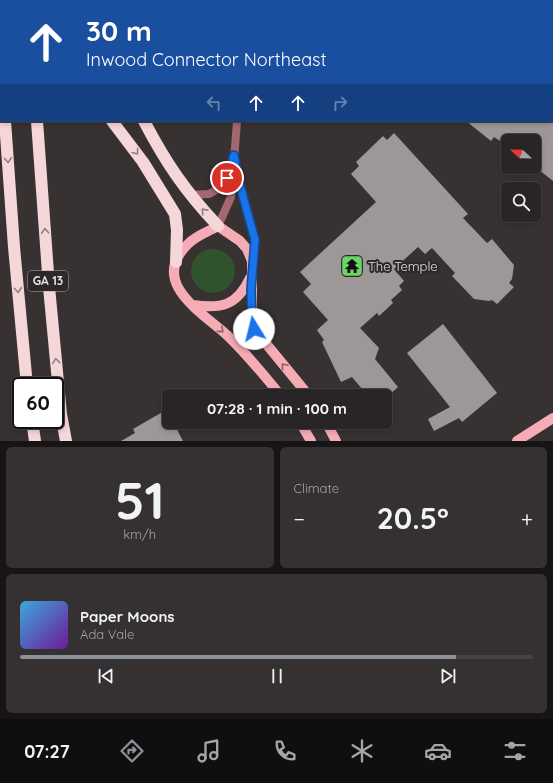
<!DOCTYPE html>
<html lang="en">
<head>
<meta charset="utf-8">
<style>
	body { margin:0; font-family:Quicksand,sans-serif; background:#353132; color:#f1f3f6; height:100vh; display:flex; flex-direction:column; font-size:15px; white-space:nowrap }
	* { box-sizing:border-box; margin:0 }
	p { font-size:13px; color:#a5a5a7 }
	.icon { flex:none; width:22px; height:22px; fill:none; stroke:currentColor; stroke-width:2; stroke-linecap:round; stroke-linejoin:round }
	.map { position:relative; height:441px; overflow:hidden }
	.details { display:flex; flex-direction:column; gap:6px; padding:6px; background:#171415; flex:1 }
	.details>* { flex:none }
	.top-card { position:absolute; left:0px; top:0px; width:553px; height:122px; box-shadow:0 2px 6px #0003,0 0 0 1px #454243; background:#1a4fa0; color:#fff; overflow:hidden }
	.needle { width:26px; rotate:292deg }
	.controls { position:absolute; left:501px; top:134px; display:grid; gap:8px }
	.controls a { display:grid; place-items:center; width:40px; height:40px; border-radius:6px; background:#292526; box-shadow:0 2px 6px #0003,0 0 0 1px #454243; font-size:20px }
	.speed { position:absolute; left:12px; top:377px; display:flex; gap:8px; font-size:20px; font-weight:700; text-align:center }
	.speed>* { display:grid; place-content:center; width:52px; height:52px; border-radius:50%; background:#292526; box-shadow:0 2px 6px #0003,0 0 0 1px #454243; line-height:1 }
	.speed .limit { border:2px solid #111; border-radius:6px; background:#fff; color:#111 }
	.pin { position:absolute; display:grid; place-items:center; width:34px; height:34px; color:#fff; margin:-17px; border:2px solid #fff; border-radius:50%; box-shadow:0 1px 4px #0007 }
	.me { position:absolute; width:44px; margin:-22px; rotate:351deg; stroke-linejoin:round; filter:drop-shadow(0 0 3px #0008) }
	.turn { display:flex; align-items:center; gap:14px; height:84px; padding:0 20px; font-size:18px }
	.turn .icon { width:52px; height:52px; stroke-width:2.5 }
	.turn b { display:block; font-size:28px; line-height:34px }
	.lanes { display:flex; align-items:center; height:38px; padding:0 20px; background:#0003; justify-content:center; gap:20px; direction:ltr }
	.lanes .off { opacity:.35 }
	.big { font-size:30px; font-weight:700; line-height:1.1 }
	.details .card { flex:1; display:flex; flex-direction:column; justify-content:center; gap:6px; min-width:0; padding:0 14px; border-radius:6px; background:#353132 }
	.details .dial { align-items:center; gap:0 }
	.dial b { font-size:52px; line-height:1 }
	.song { display:flex; align-items:center; gap:12px }
	.cover { width:48px; height:48px; border-radius:6px; background:linear-gradient(135deg,hsl(200 70% 55%),hsl(280 70% 35%)) }
	.played { height:4px; border-radius:2px; background:linear-gradient(90deg,#8c9099 85%,#454243 85%) }
	.keys { display:flex; justify-content:space-around; direction:ltr }
	.heat { display:flex; justify-content:space-between; align-items:center; font-size:22px; direction:ltr }
	.details .tiles { flex:1; display:grid; gap:6px; grid-template-columns:1fr 1fr }
	.card:last-child { grid-column:span 2 }
	.trip { position:absolute; left:162px; top:389px; width:230px; height:40px; border-radius:6px; background:#292526; box-shadow:0 2px 6px #0003,0 0 0 1px #454243; font-weight:700; line-height:40px; text-align:center }
	.tab-bar { display:flex; height:64px; justify-content:space-around; align-items:center; background:#100f0f; color:#a5a5a7 }
	.tab-bar .icon { width:28px; height:28px }
	.tab-bar .on { color:#8c9099 }
	.tab-bar b { font-size:18px; color:#f1f3f6 }
	.map>svg:first-child { display:block }
</style>
</head>
<body>
<div class="map">
<svg width="553" height="441" viewBox="0 0 553 441">
	<rect width="100%" height="100%" fill="#373132"/>
	<!-- green -->
	<path fill="#2f532d" d="M191 271a22 22 0 1 1 44 0a22 22 0 1 1-44 0Z"/>
	<!-- building -->
	<path fill="#9d9797" d="M466,121h87v60l-19,-15v-25h-26v5l-14,-9 -3,4z
		M394,133l74,81 -5,4 24,25 5,-4 22,26 -2,14 -3,4 5,4 -17,17 -5,-4 -3,1 -15,-2 -22,-23 3,-3 -23,-25 -7,6 -7,-7 -24,22 10,12 -5,5 3,4 -11,10 2,3 -14,13 -2,-3 -17,15 19,20 -4,11 23,28 -10,9h-20l-16,-19 -11,5 -19,-40 2,-2 -7,-10 11,-10 -25,-28 8,-8 -11,-12 76,-70 -25,-28 8,-8 -3,-4 27,-26 4,4z
		M443,324l54,69 -35,29 -3,-4 -25,13 -6,-12 22,-12 -43,-54z
		M166,410l3,5v7h4l10,19h-62l14,-8 -2,-4z"/>
	<g fill="none" stroke-linecap="round" stroke-linejoin="round">
		<!-- minor -->
		<path stroke="#a36870" stroke-width="8" d="M523,0l3,1
			M255,1v-1
			M462,1l1,-1
			M552,12h1
			M234,155l3,23 18,62 -2,23
			M234,160l3,-39
			M190,195l19,-1 14,-8 10,-29
			M218,226l13,-29 2,-24"/>
		<!-- primary -->
		<path stroke="#f6acb5" stroke-width="10" d="M193,305c28,4 44,1 57,-27
			M281,396c-17,-21 -34,-42 -53,-60 -25,-23 -79,-53 -41,-91 8,-9 21,-13 31,-19l22,15 7,8 5,12v57l2,11 55,67
			M300,422l11,19
			M326,422l10,19
			M517,441l36,-23"/>
		<!-- motorway -->
		<path stroke="#f5d7da" stroke-width="12" d="M16,0l1,1
			M28,0v1
			M84,0l1,1
			M0,62l1,12
			M5,121l9,126 13,139
			M37,121l12,166 12,127 5,27
			M112,121l31,41 32,52 2,16 -1,32
			M144,121c22,42 41,70 74,105
			M32,420l3,21"/>
	</g>
	<!-- one-way arrows -->
	<defs><path id="oneway-chevron" d="M-2-3.5L2.5 0L-2 3.5" fill="none" stroke-width="1.6" stroke-linecap="round" stroke-linejoin="round"/></defs>
	<g stroke="#918081">
		<use href="#oneway-chevron" transform="translate(136 152) rotate(53)"/>
		<use href="#oneway-chevron" transform="translate(8 160) rotate(86)"/>
		<use href="#oneway-chevron" transform="translate(204 211) rotate(-132)"/>
		<use href="#oneway-chevron" transform="translate(45 231) rotate(-94)"/>
		<use href="#oneway-chevron" transform="translate(18 290) rotate(85)"/>
		<use href="#oneway-chevron" transform="translate(56 361) rotate(-96)"/>
	</g>
	<g stroke="#876367">
		<use href="#oneway-chevron" transform="translate(221 330) rotate(41)"/>
		<use href="#oneway-chevron" transform="translate(284 366) rotate(-130)"/>
	</g>
	<g fill="none" stroke-linecap="round" stroke-linejoin="round">
		<!-- route casing -->
		<g stroke="#114b97" stroke-width="10">
			<path id="route" d="M227,178l7,-23 4,23 17,62 -4,50 1,28 2,11"/>
		</g>
		<!-- route -->
		<use href="#route" stroke="#1a73e8" stroke-width="7"/>
	</g>
	<!-- icons -->
	<defs>
		<g id="temple-square" transform="scale(1.15)"><rect x="-9" y="-9" width="18" height="18" rx="4" fill="#69d464" stroke="#2d2828"/><path d="M0-6L5-2H3V0L6.5 2.5H4V6H1.5V3h-3V6H-4V2.5H-6.5L-3 0V-2H-5Z" fill="#111"/></g>
	</defs>
	<g fill-rule="evenodd">
		<use href="#temple-square" x="352" y="266"/>
	</g>
	<g text-anchor="middle" stroke-width="4" stroke-linejoin="round" paint-order="stroke">
		<!-- shield labels -->
		<rect fill="#2d2828" stroke="#ada9aa" stroke-width="1" x="28" y="271" width="40" height="20" rx="3"/>
		<g font-size="12" font-weight="bold" fill="#e4e0e1">
			<text x="48" y="285">GA 13</text>
		</g>
		<!-- poi labels -->
		<g font-size="13" fill="#e4e0e1" stroke="#2d2828" text-anchor="start">
			<text x="368" y="271">The Temple</text>
		</g>
	</g>
</svg>
<div class="controls">
<a><svg class="needle" viewBox="-14 -14 28 28"><path d="M0-13l5 13h-10z" fill="#e53935"/><path d="M0 13l5-13h-10z" fill="#a5a5a7"/></svg></a>
<a><svg class="icon" aria-label="search" viewBox="0 0 24 24"><circle cx="10" cy="10" r="6"/><path d="M15 15l6 6"/></svg></a>
</div>
<div class="speed"><div class="limit">60</div></div>
<div class="pin" style="left:227px;top:178px;background:#d93025"><svg class="icon" aria-label="arrive" viewBox="0 0 24 24"><path d="M6 21V4h12l-3 4 3 4H6"/></svg></div>
<svg class="me" style="left:254px;top:329px" viewBox="-20 -20 40 40"><circle r="19" fill="#fff"/><path d="M0-13L10 11 0 6-10 11z" fill="#1a73e8"/></svg>
<div class="trip">07:28 · 1 min · 100 m</div>
<div class="top-card">
<div class="turn"><svg class="icon" aria-label="ahead" viewBox="0 0 24 24"><path d="M12 20V5M6 11l6-6 6 6"/></svg><div><b>30 m</b>Inwood Connector Northeast</div></div>
<div class="lanes"><svg class="icon off" aria-label="left" viewBox="0 0 24 24"><path d="M17 20v-9H6M10 6l-5 5 5 5"/></svg><svg class="icon" aria-label="ahead" viewBox="0 0 24 24"><path d="M12 20V5M6 11l6-6 6 6"/></svg><svg class="icon" aria-label="ahead" viewBox="0 0 24 24"><path d="M12 20V5M6 11l6-6 6 6"/></svg><svg class="icon off" aria-label="right" viewBox="0 0 24 24"><path d="M7 20v-9h11M14 6l5 5-5 5"/></svg></div>
</div>
</div>
<section class="details">
<div class="tiles">
<div class="card dial"><b>51</b><p>km/h</p></div>
<div class="card"><p>Climate</p>
<div class="heat"><a>−</a><b class="big">20.5°</b><a>+</a></div>
</div>
<div class="card">
<div class="song"><i class="cover"></i><div><b>Paper Moons</b><p>Ada Vale</p></div></div>
<div class="played"></div>
<div class="keys"><svg class="icon" aria-label="previous" viewBox="0 0 24 24"><path d="M18 5L8 12l10 7zM5 5v14"/></svg><svg class="icon" aria-label="pause" viewBox="0 0 24 24"><path d="M8 5v14M16 5v14"/></svg><svg class="icon" aria-label="next" viewBox="0 0 24 24"><path d="M6 5l10 7-10 7zM19 5v14"/></svg></div>
</div>
</div>
</section>
<nav class="tab-bar">
<b>07:27</b>
<svg class="icon on" aria-label="directions" viewBox="0 0 24 24"><path d="M12 3l9 9-9 9-9-9zM9 14v-3h6M13 9l2 2-2 2"/></svg>
<svg class="icon" aria-label="music" viewBox="0 0 24 24"><path d="M9 18V5l10-2v13"/><circle cx="6" cy="18" r="3"/><circle cx="16" cy="16" r="3"/></svg>
<svg class="icon" aria-label="phone" viewBox="0 0 24 24"><path d="M5 4h4l2 5-3 2q2 4 5 5l2-3 5 2v4C11 20 4 13 5 4z"/></svg>
<svg class="icon" aria-label="climate" viewBox="0 0 24 24"><path d="M12 3v18M4 7l16 10M4 17L20 7"/></svg>
<svg class="icon" aria-label="car" viewBox="0 0 24 24"><path d="M5 17H2v-5l4-1 3-4h7l3 4 3 1v5h-3M9 17h6M6 11h13"/><circle cx="7" cy="17" r="2"/><circle cx="17" cy="17" r="2"/></svg>
<svg class="icon" aria-label="filters" viewBox="0 0 24 24"><path d="M4 7h16M4 17h16"/><circle cx="9" cy="7" r="2"/><circle cx="15" cy="17" r="2"/></svg>
</nav>
</body>
</html>
